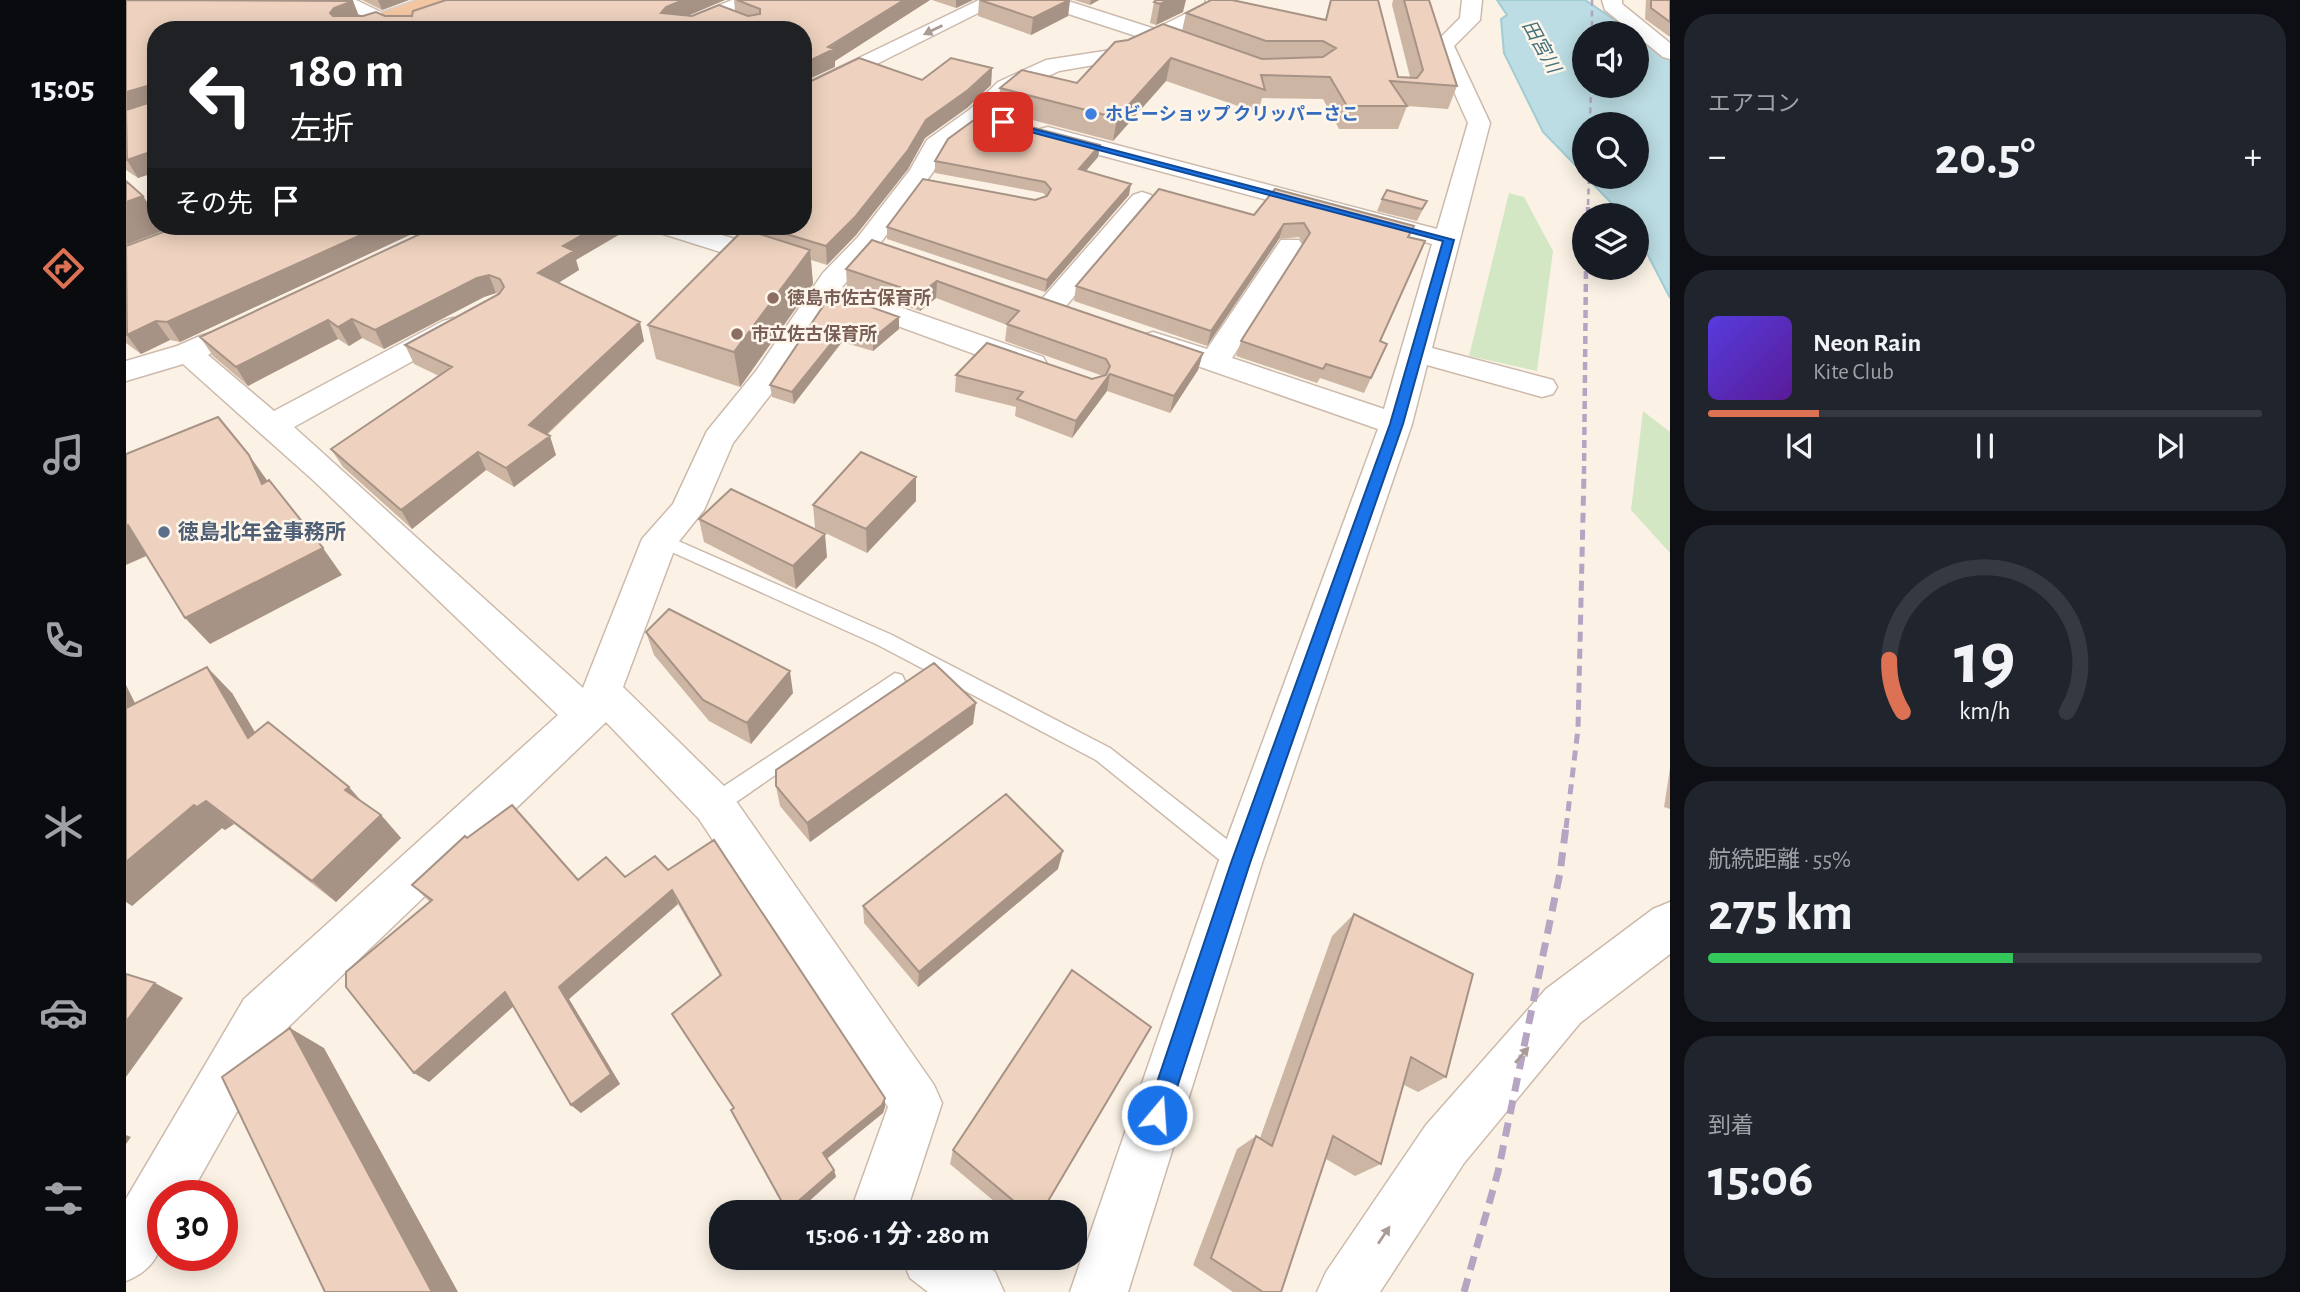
<!DOCTYPE html>
<html lang="ja">
<head>
<meta charset="utf-8">
<style>
	body { margin:0; font-family:"Alegreya Sans","Noto Sans JP",sans-serif; background:#20242c; color:#f1f3f6; height:100vh; display:flex; flex-direction:column; font-size:26px; white-space:nowrap }
	* { box-sizing:border-box; margin:0 }
	p { font-size:23px; color:#9ea1a6 }
	.icon { flex:none; width:38px; height:38px; fill:none; stroke:currentColor; stroke-width:2; stroke-linecap:round; stroke-linejoin:round }
	.map { position:relative; flex:1; overflow:hidden }
	.sheet { display:flex; flex-direction:column; gap:14px; padding:14px; background:#0d0f14; width:630px }
	.sheet>* { flex:none }
	.banner { position:absolute; left:21px; top:21px; width:665px; height:214px; border-radius:28px; box-shadow:0 4px 18px #0003; background:#202124; color:#fff; overflow:hidden }
	.buttons { position:absolute; left:1446px; top:21px; display:grid; gap:14px }
	.buttons a { display:grid; place-items:center; width:77px; height:77px; border-radius:50%; background:#171b24; box-shadow:0 4px 18px #0003; font-size:35px }
	.speed { position:absolute; left:21px; top:1180px; display:flex; gap:14px; font-size:35px; font-weight:700; text-align:center }
	.speed>* { display:grid; place-content:center; width:91px; height:91px; border-radius:50%; background:#171b24; box-shadow:0 4px 18px #0003; line-height:1 }
	.speed .limit { border:10px solid #d22; background:#fff; color:#111 }
	.pin { position:absolute; display:grid; place-items:center; width:60px; height:60px; color:#fff; margin:-30px; border-radius:14px; box-shadow:0 4px 10px #0006 }
	.me { position:absolute; width:77px; margin:-38px; rotate:18deg; stroke-linejoin:round; filter:drop-shadow(0 0 5px #0008) }
	.turn { display:flex; align-items:center; gap:24px; height:147px; padding:0 28px; font-size:32px }
	.turn .icon { width:91px; height:91px; stroke-width:2.5 }
	.turn b { display:block; font-size:49px; line-height:60px }
	.then { display:flex; align-items:center; height:66px; padding:0 28px; background:#0003; gap:14px; font-size:26px }
	.big { font-size:52px; font-weight:700; line-height:1.1 }
	.sheet .widget { flex:1; display:flex; flex-direction:column; justify-content:center; gap:10px; min-width:0; padding:0 24px; border-radius:28px; background:#20242c }
	.sheet .dial { align-items:center; gap:0 }
	.dial svg { height:182px; overflow:visible; fill:none; stroke:#363941; stroke-width:7; stroke-linecap:round; text-anchor:middle }
	.dial text { fill:#f1f3f6; stroke:none }
	.song { display:flex; align-items:center; gap:21px }
	.cover { width:84px; height:84px; border-radius:10px; background:linear-gradient(135deg,hsl(250 70% 55%),hsl(270 70% 35%)) }
	.played { height:7px; border-radius:4px; background:linear-gradient(90deg,#dc7253 20%,#363941 20%) }
	.keys { display:flex; justify-content:space-around; direction:ltr }
	.heat { display:flex; justify-content:space-between; align-items:center; font-size:38px; direction:ltr }
	.charge { height:10px; border-radius:5px; background:linear-gradient(90deg,#34c759 55%,#363941 0) }
	.trip { position:absolute; left:583px; top:1200px; width:378px; height:70px; border-radius:28px; background:#171b24; box-shadow:0 4px 18px #0003; font-weight:700; line-height:70px; text-align:center }
	main { display:flex; flex:1; min-height:0 }
	.tab-bar { display:flex; flex-direction:column; width:126px; justify-content:space-around; align-items:center; background:#090b0e; color:#9ea1a6 }
	.tab-bar .icon { width:49px; height:49px }
	.tab-bar .selected { color:#dc7253 }
	.tab-bar b { font-size:32px; color:#f1f3f6 }
	.map>svg:first-child { display:block }
</style>
</head>
<body>
<main>
<nav class="tab-bar">
<b>15:05</b>
<svg class="icon selected" aria-label="directions" viewBox="0 0 24 24"><path d="M12 3l9 9-9 9-9-9zM9 14v-3h6M13 9l2 2-2 2"/></svg>
<svg class="icon" aria-label="music" viewBox="0 0 24 24"><path d="M9 18V5l10-2v13"/><circle cx="6" cy="18" r="3"/><circle cx="16" cy="16" r="3"/></svg>
<svg class="icon" aria-label="phone" viewBox="0 0 24 24"><path d="M5 4h4l2 5-3 2q2 4 5 5l2-3 5 2v4C11 20 4 13 5 4z"/></svg>
<svg class="icon" aria-label="climate" viewBox="0 0 24 24"><path d="M12 3v18M4 7l16 10M4 17L20 7"/></svg>
<svg class="icon" aria-label="car" viewBox="0 0 24 24"><path d="M5 17H2v-5l4-1 3-4h7l3 4 3 1v5h-3M9 17h6M6 11h13"/><circle cx="7" cy="17" r="2"/><circle cx="17" cy="17" r="2"/></svg>
<svg class="icon" aria-label="filters" viewBox="0 0 24 24"><path d="M4 7h16M4 17h16"/><circle cx="9" cy="7" r="2"/><circle cx="15" cy="17" r="2"/></svg>
</nav>
<div class="map">
<svg width="1544" height="1292" viewBox="0 0 1544 1292">
	<rect width="100%" height="100%" fill="#fbf2e5"/>
	<!-- green -->
	<path fill="#d3e7c5" d="M1383,193l15,4 29,54 -16,120 -68,-15z
		M1517,411l27,21v121l-39,-43z"/>
	<!-- water -->
	<path fill="#bbdde3" stroke="#a2ccd4" stroke-width="2" d="M1371,0h88l49,33h-50v53h52v-51l34,23v240l-34,-66v-17h-13l-37,-38h50v-53h-52v50l-41,-42 -39,-79 -3,-34 6,-4z"/>
	<g fill="none" stroke-linecap="round" stroke-linejoin="round">
		<!-- service casing -->
		<g stroke="#ccbaac" stroke-width="3">
			<path id="service" d="M534,533l232,102 218,113 138,108 3,7 -3,7 -8,3 -8,-3 -136,-110 -218,-115 -224,-101 -3,-5 3,-5z
				M769,673l7,2 3,6 -3,6 -180,125 -8,3 -8,-3 -3,-7 3,-7z"/>
		</g>
		<!-- minor casing -->
		<g stroke="#ccbaac" stroke-width="3">
			<path id="minor" d="M204,0h26l62,30h-27z
				M606,0h27l-3,4 -61,26h-28l3,-4z
				M853,0h25l-201,101v-16z
				M909,0h30l90,29 50,-25 1,-4h20l-5,11 -47,24 6,5 -3,4 -19,-1 -35,17 -64,11 -45,21 -29,28 -40,29 -12,23 -57,77 -34,38 201,70 4,7 -4,7 -11,2 -11,-2 -189,-69 -54,83 -45,58 -29,67 -28,35 -53,142 106,104 205,294 8,18 -36,110h-56l38,-106 -189,-288 -93,-97 -326,313 -90,160h-27c0,40 5,69 -37,86v-82l118,-200 314,-284 -244,-234 -131,-117 -57,17v-20l51,-15 23,-10 10,-3 10,3 5,6 -5,6 -12,7 66,56 169,-90 10,-3 10,3 5,6 -5,6 -169,94 289,261 59,-149 31,-35 34,-73 49,-60 67,-98 35,-36 52,-67 17,-30 42,-30 29,-28 48,-22 65,-10 28,-13 -101,-33z
				M1336,0h20l-2,20 -26,26 36,77 -58,225 121,32 4,7 -4,7 -11,3 -115,-32 -15,59 -150,439 -134,429h-58l148,-429 160,-434 -235,-82 -5,-6 5,-6 10,-3 54,17 74,-109h18l4,6 -71,112 152,51 48,-165 -392,-105 -4,-5 4,-5 8,-2 389,102 31,-106 -35,-78 27,-27z
				M1476,0h20v4l48,39v16l-7,-2 -58,-47z
				M1016,192l9,3 4,5 -94,112 -10,3 -10,-3 -4,-6 4,-6 92,-105z
				M527,226h39l96,29 4,6 -4,6h-20l-111,-35z
				M776,1258h75l18,14 9,20h-76l-18,-14z"/>
		</g>
		<!-- tertiary casing -->
		<g stroke="#ccbaac" stroke-width="3">
			<path id="tertiary" d="M1544,902v52l-90,69 -116,140 -84,129h-63l9,-20 100,-147 120,-136 107,-80z"/>
		</g>
		<!-- trunk casing -->
		<g stroke="#d8d1cd" stroke-width="3">
			<path id="trunk" d="M291,0h29l-3,4 -73,26h-30l3,-4z"/>
		</g>
		<!-- service -->
		<use href="#service" fill="#fff" fill-rule="evenodd"/>
		<!-- minor -->
		<use href="#minor" fill="#fff" fill-rule="evenodd"/>
		<!-- tertiary -->
		<use href="#tertiary" fill="#fff" fill-rule="evenodd"/>
		<!-- trunk -->
		<use href="#trunk" fill="#f3c6a1" fill-rule="evenodd"/>
		<!-- rail-far3 -->
		<path stroke="#b5a5c3" stroke-width="2.5" stroke-dasharray="6 4.5" stroke-linecap="butt" d="M1466,0v33
			M1464,124l1,-38
			M1462,205l1,-28"/>
		<!-- rail-far2 -->
		<path stroke="#b5a5c3" stroke-width="4.5" stroke-dasharray="8 5" stroke-linecap="butt" d="M1462,215v-11
			M1458,474l2,-206"/>
		<!-- rail-far1 -->
		<path stroke="#b5a5c3" stroke-width="5" stroke-dasharray="10 7" stroke-linecap="butt" d="M1440,828l12,-99 6,-256"/>
		<!-- rail -->
		<path stroke="#b5a5c3" stroke-width="7" stroke-dasharray="14 9" stroke-linecap="butt" d="M1338,1292l34,-120 62,-299 6,-47"/>
	</g>
	<!-- wall -->
	<path fill="#cdb5a4" d="M0,0l227,1 6,15h53l34,-16h279l-37,15 4,1 43,-5 -1,-11h196l-95,61v6l-679,-37v142l-18,6 -12,-8z
		M236,0h47l-27,10z
		M806,0h41l-17,8z
		M853,0h91l-2,16 -37,19 -53,-19z
		M948,0h25l-9,5z
		M1204,0h48l20,77h12l-18,-72 1,-5h36l28,86 -9,23 -41,-3 -9,23h-59l-16,-30 -61,-1 -4,15 -92,-32 -53,60 -115,-30 2,-23 77,-5 105,-52 4,-18 139,7z
		M1520,0h24v37l-25,-18z
		M1028,2l29,10 -27,13 -6,-2z
		M866,68l-1,17 -24,23 -42,30 -17,31 -52,66 -29,30 -16,-5 2,24 -73,103 -84,-28 -8,-34 90,-90 -21,-9h86l119,-146z
		M974,145l-2,12 -12,14 43,24 -84,97 -158,-53v-12l148,-27 11,-4 -3,-3 -108,-20v-12z
		M1256,199l45,2 -10,20 -40,-10z
		M1128,215l160,11 -5,11 -29,104 7,3 -23,49 -44,-15 -3,5 -81,-27 5,-15 62,-97 -4,-7 -20,2 -72,107 -133,-45 2,-15z
		M53,226h250l-249,116 -10,-2 -29,14 -15,-11v-97z
		M310,226l140,34 3,10 -21,13 86,58 -97,94 9,20 -42,32 -28,-17 -74,59 -69,-62 -12,-18 108,-73 -25,-12 -9,-19 94,-50 -3,-2 -12,4 -100,52 -22,-11 -13,8 -11,-7 -90,47 -35,-30 -13,-19z
		M746,240l331,113 -5,17 -28,43 -63,-22 -35,47 -57,-22 1,-9 -61,-15 1,-17 136,4 11,-3 -98,-35 2,-16 -71,-27 -16,13 -73,-25 -1,-17z
		M706,293l67,36 -26,22 -31,-9 -48,62 -22,-7 -2,-12z
		M790,501l-49,52 -52,-25 -2,-23z
		M573,519l128,38 -31,32 -92,-47z
		M520,632l147,61 -42,51 -42,-23 -55,-66z
		M106,693l23,39 126,83 20,23 -65,64 -102,-78 -9,6 -3,-2 -90,78 3,-203z
		M847,724l-163,118 -30,-36 -4,-20z
		M1544,768v41l-6,-2z
		M341,838l111,42 47,-3 30,-21 230,242v9l-2,6 -56,46 7,11 2,7 -103,-69 -13,-132 -42,-72 -109,95 51,85 -39,29 -10,-8 -57,-99 -85,76 1,-180 -18,-17z
		M932,869l-140,118 -54,-64 -1,-17z
		M1228,914l92,163 -28,15 -14,-7 -23,79 -26,12 -29,-17 -45,133h-48l-40,-27 44,-116 19,-13 4,2 72,-202z
		M827,1150l88,63h-33l-58,-49z"/>
	<!-- shaded-wall -->
	<path fill="#a79386" d="M252,0h31l-27,10z
		M557,0h42l-56,24 -8,-11 5,-6z
		M778,0h26l-95,61v6l-32,15v-18z
		M830,0h17l-17,8z
		M944,0l-2,16 -37,19 2,-17z
		M965,0h8l-9,5z
		M1042,0h18l-3,12 -27,13 4,-21z
		M227,1l6,16 -21,13 -8,-17 4,-5z
		M1045,58l-5,23 -53,60 4,-23z
		M866,68l-1,17 -24,23 -42,30 -17,31 -52,66 -29,30 -1,-19 100,-126z
		M21,86l9,15 -30,12v-21z
		M974,145l-2,12 -21,24 2,-12z
		M30,150v22l-18,6 -11,-18z
		M1005,184l-2,11 -84,97 2,-12z
		M17,196l13,19v11h7l2,4 -39,15v-43z
		M1158,224l-5,15 -72,107 4,-15z
		M255,226h48l-249,116 -13,-20z
		M472,226h36l-58,34 3,10 -35,22 -6,-19 25,-27z
		M684,250l3,34 -73,103 -6,-35z
		M363,275l7,18 -12,4 -100,52 -9,-19 102,-52z
		M811,281l-1,17 -16,13v-17z
		M773,317v12l-26,22v-13z
		M226,319l10,19 -13,8 -11,-19z
		M202,320l10,19 -90,47 -12,-19z
		M30,321l14,19 -29,14 -14,-19z
		M514,322l4,19 -108,103 -7,-19z
		M716,330v12l-48,62 -2,-12z
		M1077,353l-5,17 -28,43 4,-17z
		M984,374l-3,17 -35,47 4,-17z
		M424,436l6,19 -42,32 -8,-19z
		M352,452l8,18 -74,59 -11,-19z
		M123,455l20,28 -7,1z
		M790,477v24l-49,52 -1,-24z
		M2,525l25,28 -27,12v-39z
		M699,534l2,23 -31,32 -3,-23z
		M197,548l19,27 -132,69 -25,-26z
		M81,667l25,26 40,69 -24,-24z
		M664,671l3,22 -42,51 -4,-21z
		M0,685l25,50 -25,-21z
		M850,703l-3,21 -163,118 -3,-19z
		M223,787l21,24 -25,-21z
		M80,801l28,23 -9,6 -3,-2 -90,78 -6,-4v-40l68,-57z
		M255,815l20,23 -65,64 -24,-21z
		M937,851l-5,18 -140,118 1,-15z
		M546,890l6,14 -109,95 51,85 -39,29 -10,-8 -12,-118z
		M29,983l28,15 -57,79v-55z
		M379,992l12,11 -88,79 -15,-9z
		M164,1028l34,20 134,244h-26z
		M759,1098v9l-2,6 -58,47 -2,-7z
		M0,1135l5,2 -5,7z
		M708,1170l2,7 -40,36h-8l-1,-2z"/>
	<!-- building -->
	<path fill="#eed2bf" stroke="#a79386" stroke-width="2" d="M0,0l227,1 -19,7 -4,5 3,3h30l13,-4 9,4h27l1,-5 33,-11h237l-17,7 -5,6 31,3 27,-11 29,11 12,-2v-5l-23,-9h167l-76,47 6,2 -31,15v-34h-647v120l-29,10 -1,-50 22,-7 -1,-17 -21,6z
		M854,0h89l-36,18z
		M1030,0h12l-8,4 -6,-2z
		M1085,0h21l94,20 5,-20h47l20,77 19,1 6,-8 -19,-70h25l28,86 -67,-5 17,25h-60l-17,-29 -69,-2 4,15 -94,-32 -54,60 -117,-30 22,-18 55,13 38,-41 13,-2 35,-16 99,35 61,-2 13,-9 -13,-7h-57l-80,-28z
		M1525,0h19v22l-19,-14z
		M733,58l63,22 29,-22 41,10 -24,22 -42,30 -18,30 -53,67 -29,29 -66,-20h43v-141z
		M856,114l118,31 -21,24 52,15 -84,96 -160,-53 36,-48 112,21 12,-4 4,-7 -6,-7 -110,-21 13,-22z
		M0,181l17,15 -17,6z
		M1033,189l95,26 21,-26 139,37 -6,11 17,4 -45,100 7,3 -16,34 -45,-14 -3,5 -82,-28 69,-108 -6,-10 -20,1 -73,107 -135,-45z
		M1261,190l40,11 -5,8 -40,-10z
		M53,226h202l-214,96 -11,-1 -29,14 -1,-89z
		M311,226h161l-35,20 11,5 -36,22 102,49 -111,103 21,11 -44,32 -28,-16 -77,58 -70,-61 121,-82 -47,-22 94,-51 5,-7 -4,-8 -11,-4 -12,3 -102,52 -23,-11 -14,8 -10,-7 -92,47 -36,-30z
		M618,229l66,21 -76,102 -86,-27z
		M746,240l331,113 -29,43 -64,-22 -34,47 -59,-22 6,-7 -67,-17 31,-32 105,36 14,-4 4,-9 -4,-7 -99,-35 12,-13 -82,-30 -17,13 -74,-25z
		M706,293l67,24 -26,21 -31,-8 -50,62 -22,-7z
		M92,417l31,38 13,29 7,-4 54,68 -138,70 -57,-93 -2,1v-72z
		M735,452l55,25 -50,52 -53,-24z
		M605,489l94,45 -32,32 -94,-47z
		M543,609l121,62 -43,52 -44,-23 -57,-68z
		M808,663l42,40 -169,120 -31,-37v-16z
		M81,667l41,71 20,-16 81,65 -4,3 36,25 -69,66 -106,-80 -9,6 -3,-2 -68,57v-154z
		M880,794l57,57 -144,121 -56,-66z
		M386,805l66,75 28,-23 19,20 30,-21 13,14 46,-30 171,258 -3,7 -59,48 11,17 -47,41 -56,-101 3,-2 -62,-94 49,-39 -49,-85 -113,97 52,87 -40,31 -66,-113 -91,81 -68,-86v-15l86,-72 -20,-15 53,-49 2,2z
		M1228,914l119,60 -27,103 -35,-20 -30,107 -48,-28 -52,156h-18l-52,-34 45,-122 16,10z
		M946,970l79,57 -110,186h-13l-75,-63z
		M0,974l29,9 -29,39z
		M164,1028l142,264h-107l-103,-215z"/>
	<!-- one-way arrows -->
	<defs><path id="oneway-solid" d="M-6-.8H1V-3.2L6.5 0L1 3.2V.8H-6Z" transform="scale(1.75)"/></defs>
	<g fill="#aa9c94">
		<use href="#oneway-solid" transform="translate(807 30) rotate(154)"/>
		<use href="#oneway-solid" transform="translate(1396 1055) rotate(-49)"/>
		<use href="#oneway-solid" transform="translate(1258 1235) rotate(-56)"/>
	</g>
	<!-- route -->
	<path fill="#1a73e8" stroke="#114b97" stroke-width="2" d="M874,120l454,120 -51,184 -153,439 -82,252 -3,8 -8,3 -8,-3 -3,-8 85,-252 159,-439 53,-183 -443,-117z"/>
	<!-- markers -->
	<circle fill="#3f7fe0" stroke="#fef6eb" stroke-width="2.5" cx="965" cy="114" r="7"/>
	<g fill="#8d6e63" stroke="#fef6eb" stroke-width="2.5">
		<circle cx="647" cy="298" r="7"/>
		<circle cx="611" cy="334" r="7"/>
	</g>
	<circle fill="#5c6f8a" stroke="#fef6eb" stroke-width="2.5" cx="38" cy="532" r="7"/>
	<g text-anchor="middle" stroke-width="5" stroke-linejoin="round" paint-order="stroke">
		<!-- far-shop labels -->
		<g font-size="18" font-weight="bold" fill="#366cbe" stroke="#fef6eb" text-anchor="start">
			<text x="979" y="120">ホビーショップ クリッパーさこ</text>
		</g>
		<!-- far-education labels -->
		<g font-size="18" font-weight="bold" fill="#785e54" stroke="#fef6eb" text-anchor="start">
			<text x="661" y="304">徳島市佐古保育所</text>
			<text x="625" y="340">市立佐古保育所</text>
		</g>
		<!-- far-water labels -->
		<g font-size="19" font-style="italic" fill="#44737d" stroke="#fef6eb">
			<text transform="translate(1416 46) rotate(61)" y="7">田宮川</text>
		</g>
		<!-- service labels -->
		<g font-size="21" font-weight="bold" fill="#4e5e75" stroke="#fef6eb" text-anchor="start">
			<text x="52" y="539">徳島北年金事務所</text>
		</g>
	</g>
</svg>
<div class="buttons">
<a><svg class="icon" aria-label="sound" viewBox="0 0 24 24"><path d="M4 9h4l5-4v14l-5-4H4zM17 9q2 3 0 6"/></svg></a>
<a><svg class="icon" aria-label="search" viewBox="0 0 24 24"><circle cx="10" cy="10" r="6"/><path d="M15 15l6 6"/></svg></a>
<a><svg class="icon" aria-label="layers" viewBox="0 0 24 24"><path d="M12 4l9 5-9 5-9-5zM3 14l9 5 9-5"/></svg></a>
</div>
<div class="speed"><div class="limit">30</div></div>
<div class="pin" style="left:877px;top:122px;background:#d93025"><svg class="icon" aria-label="arrive" viewBox="0 0 24 24"><path d="M6 21V4h12l-3 4 3 4H6"/></svg></div>
<svg class="me" style="left:1031px;top:1115px" viewBox="-20 -20 40 40"><circle r="17" fill="#1a73e8" stroke="#fff" stroke-width="3"/><path d="M0-11L8 9 0 5-8 9z" fill="#fff"/></svg>
<div class="trip">15:06 · 1 分 · 280 m</div>
<div class="banner">
<div class="turn"><svg class="icon" aria-label="left" viewBox="0 0 24 24"><path d="M17 20v-9H6M10 6l-5 5 5 5"/></svg><div><b>180 m</b>左折</div></div>
<div class="then">その先<svg class="icon" aria-label="arrive" viewBox="0 0 24 24"><path d="M6 21V4h12l-3 4 3 4H6"/></svg></div>
</div>
</div>
<section class="sheet">
<div class="widget"><p>エアコン</p>
<div class="heat"><a>−</a><b class="big">20.5°</b><a>+</a></div>
</div>
<div class="widget">
<div class="song"><i class="cover"></i><div><b>Neon Rain</b><p>Kite Club</p></div></div>
<div class="played"></div>
<div class="keys"><svg class="icon" aria-label="previous" viewBox="0 0 24 24"><path d="M18 5L8 12l10 7zM5 5v14"/></svg><svg class="icon" aria-label="pause" viewBox="0 0 24 24"><path d="M8 5v14M16 5v14"/></svg><svg class="icon" aria-label="next" viewBox="0 0 24 24"><path d="M6 5l10 7-10 7zM19 5v14"/></svg></div>
</div>
<div class="widget dial"><svg viewBox="0 0 100 80">
<path d="M14 69A42 42 0 1 1 86 69"/>
<path d="M14 69A42 42 0 0 1 8 46" stroke="#dc7253"/>
<text x="50" y="56" font-size="32" font-weight="700">19</text>
<text x="50" y="72" font-size="11">km/h</text>
</svg></div>
<div class="widget"><p>航続距離 · 55%</p><b class="big">275 km</b><div class="charge"></div></div>
<div class="widget"><p>到着</p><b class="big">15:06</b></div>
</section>
</main>
</body>
</html>
